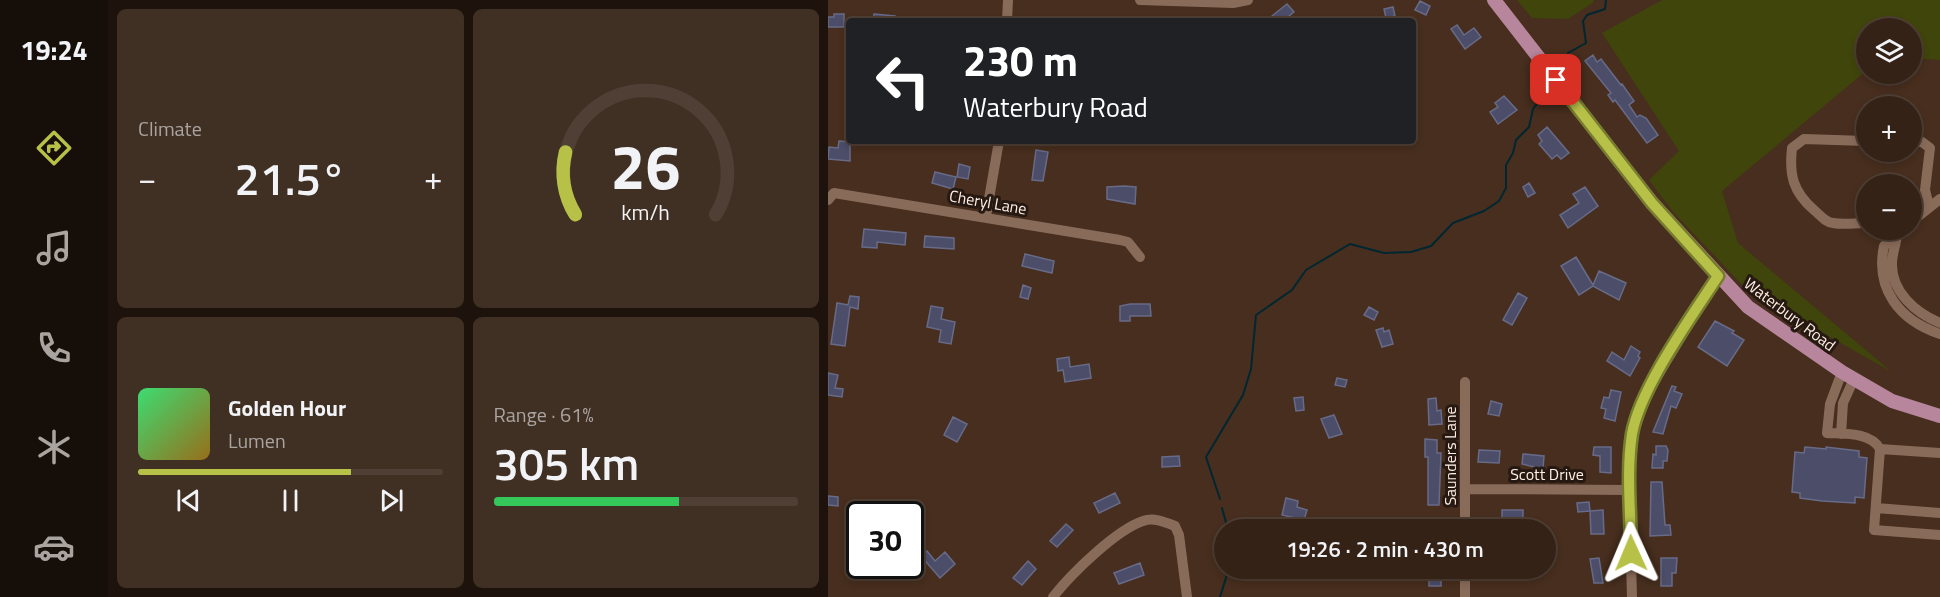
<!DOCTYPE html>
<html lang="en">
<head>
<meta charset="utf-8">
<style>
	body { margin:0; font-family:"Titillium Web",sans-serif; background:#402f23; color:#f1f3f6; height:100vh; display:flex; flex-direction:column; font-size:22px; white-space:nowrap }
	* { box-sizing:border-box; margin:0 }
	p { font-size:20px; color:#aaa4a1 }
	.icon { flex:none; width:33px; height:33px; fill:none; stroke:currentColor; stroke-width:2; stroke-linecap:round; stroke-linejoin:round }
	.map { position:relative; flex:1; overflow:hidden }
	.drawer { display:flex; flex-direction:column; gap:9px; padding:9px; background:#1d130c; width:720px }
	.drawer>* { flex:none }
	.hud { position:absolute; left:18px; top:18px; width:570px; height:126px; border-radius:6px; box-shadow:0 3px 9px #0003,0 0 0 2px #4f3f35; background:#202124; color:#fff; overflow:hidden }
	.fabs { position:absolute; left:1028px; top:18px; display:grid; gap:12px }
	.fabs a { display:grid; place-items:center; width:66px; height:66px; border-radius:50%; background:#352216; box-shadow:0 3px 9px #0003,0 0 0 2px #4f3f35; font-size:30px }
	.speed { position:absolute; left:18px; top:501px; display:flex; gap:12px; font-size:30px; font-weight:700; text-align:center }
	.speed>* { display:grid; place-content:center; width:78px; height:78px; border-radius:50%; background:#352216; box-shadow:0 3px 9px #0003,0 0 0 2px #4f3f35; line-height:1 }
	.speed .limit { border:3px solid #111; border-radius:9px; background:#fff; color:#111 }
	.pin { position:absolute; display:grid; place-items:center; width:51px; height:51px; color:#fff; margin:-26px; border-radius:12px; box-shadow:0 3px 9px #0006 }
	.me { position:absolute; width:66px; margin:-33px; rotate:359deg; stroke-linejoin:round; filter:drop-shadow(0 0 4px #0008) }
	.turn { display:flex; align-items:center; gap:21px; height:126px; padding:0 18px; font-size:27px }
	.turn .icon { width:78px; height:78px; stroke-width:2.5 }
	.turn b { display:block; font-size:42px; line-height:51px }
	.big { font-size:45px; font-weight:600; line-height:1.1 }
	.drawer .card { flex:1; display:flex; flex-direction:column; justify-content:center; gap:9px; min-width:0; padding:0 21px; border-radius:9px; background:#402f23 }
	.drawer .dial { align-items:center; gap:0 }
	.dial svg { height:156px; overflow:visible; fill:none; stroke:#4f3f35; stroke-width:7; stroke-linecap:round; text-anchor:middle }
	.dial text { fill:#f1f3f6; stroke:none }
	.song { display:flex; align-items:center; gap:18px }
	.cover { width:72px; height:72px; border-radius:9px; background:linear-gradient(135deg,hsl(140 70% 55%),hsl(40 70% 35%)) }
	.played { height:6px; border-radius:3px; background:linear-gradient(90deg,#b7c148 70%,#4f3f35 70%) }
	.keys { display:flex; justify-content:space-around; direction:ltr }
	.heat { display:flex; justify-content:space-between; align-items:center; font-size:33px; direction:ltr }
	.charge { height:9px; border-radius:4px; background:linear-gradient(90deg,#34c759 61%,#4f3f35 0) }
	.drawer .tiles { flex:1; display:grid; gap:9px; grid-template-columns:repeat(2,1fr) }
	.trip { position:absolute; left:386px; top:519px; width:342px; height:60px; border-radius:30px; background:#352216; box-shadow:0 3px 9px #0003,0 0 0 2px #4f3f35; font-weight:600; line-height:60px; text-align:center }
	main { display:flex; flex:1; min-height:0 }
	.tab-bar { display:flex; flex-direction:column; width:108px; justify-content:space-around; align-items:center; background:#150e09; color:#aaa4a1 }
	.tab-bar .icon { width:42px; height:42px }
	.tab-bar .selected { color:#b7c148 }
	.tab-bar b { font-size:27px; color:#f1f3f6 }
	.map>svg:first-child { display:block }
</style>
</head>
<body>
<main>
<nav class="tab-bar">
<b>19:24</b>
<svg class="icon selected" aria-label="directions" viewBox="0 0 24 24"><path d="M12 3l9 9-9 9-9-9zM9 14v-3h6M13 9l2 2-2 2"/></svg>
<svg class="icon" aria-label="music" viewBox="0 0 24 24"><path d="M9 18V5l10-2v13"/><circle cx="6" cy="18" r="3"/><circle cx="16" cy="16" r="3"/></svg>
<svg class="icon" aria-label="phone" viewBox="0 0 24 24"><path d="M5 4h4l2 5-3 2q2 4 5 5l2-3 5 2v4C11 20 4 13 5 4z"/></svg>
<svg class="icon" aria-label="climate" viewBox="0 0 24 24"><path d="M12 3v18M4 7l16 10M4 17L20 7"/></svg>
<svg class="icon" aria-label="car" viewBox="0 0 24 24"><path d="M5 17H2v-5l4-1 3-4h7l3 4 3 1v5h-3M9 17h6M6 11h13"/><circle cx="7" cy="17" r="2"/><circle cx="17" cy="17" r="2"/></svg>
</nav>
<section class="drawer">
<div class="tiles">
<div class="card"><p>Climate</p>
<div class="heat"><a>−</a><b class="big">21.5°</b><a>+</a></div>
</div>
<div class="card dial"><svg viewBox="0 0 100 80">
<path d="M14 69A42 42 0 1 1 86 69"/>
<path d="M14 69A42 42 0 0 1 9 37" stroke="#b7c148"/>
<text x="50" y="56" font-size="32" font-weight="700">26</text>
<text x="50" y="72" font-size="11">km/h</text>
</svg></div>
<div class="card">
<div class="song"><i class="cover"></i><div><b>Golden Hour</b><p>Lumen</p></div></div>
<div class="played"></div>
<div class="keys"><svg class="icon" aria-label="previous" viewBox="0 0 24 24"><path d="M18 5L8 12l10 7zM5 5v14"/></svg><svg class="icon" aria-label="pause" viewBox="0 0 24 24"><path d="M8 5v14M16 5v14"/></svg><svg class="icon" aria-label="next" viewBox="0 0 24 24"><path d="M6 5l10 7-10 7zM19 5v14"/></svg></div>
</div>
<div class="card"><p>Range · 61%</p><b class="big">305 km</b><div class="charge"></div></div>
</div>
</section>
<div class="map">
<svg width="1112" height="597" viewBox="0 0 1112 597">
	<rect width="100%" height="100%" fill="#472e1e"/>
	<!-- green -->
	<path fill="#40450c" d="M689,0h76l1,2 -26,17 -36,-1z
		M834,0h278v60l-29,-2v-30h-45v43l-144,120 16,52 154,129 -145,-82 -74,-78 -24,-32 30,-29 -77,-118z"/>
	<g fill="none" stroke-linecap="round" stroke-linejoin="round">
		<!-- stream -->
		<path stroke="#002731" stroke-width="2" d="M736,67l4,-14 18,-10 -3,-22 4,-6 18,-6 1,-9
			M392,499l-14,-42 37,-62 8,-26 5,-54 36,-25 14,-20 44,-26 34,9 27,-1 20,-6 22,-23 31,-12 15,-10 7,-13v-23l7,-12 3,-13 13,-13 4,-18 13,-17
			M394,508l6,22
			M392,597l9,-29"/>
	</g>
	<!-- building -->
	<path fill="#4b4d69" stroke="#686b88" stroke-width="1.5" d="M592,1l10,5 -4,9 -11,-5z
		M459,4l7,8 -11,9h-7l-4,-5z
		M565,7l2,9 -9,2 -2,-9z
		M6,14h10v13h-16v-10h6z
		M46,14l21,2v5h-22z
		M629,25l7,10 10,-7 7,9 -16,12 -14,-20z
		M765,55l4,7 4,-3 20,26 1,-1 12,17 -5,4 8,12 3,-2 6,3 12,17 -11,8 -32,-43 -2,2 -5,-7 3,-2 -26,-32z
		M676,96l13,14 -19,14 -8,-12 8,-5 -3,-4z
		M719,127l22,26 -8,6 -4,-4 -5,4 -13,-15 3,-3 -4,-6z
		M11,141l11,1v19l-22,-2 1,-12 9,1z
		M208,150l12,2 -5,29 -11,-1z
		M131,164l11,3 -2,12 -11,-2z
		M107,172l21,5 -3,12 -21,-6z
		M701,183l6,10 -7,4 -5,-10z
		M296,186l12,1 -1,17 -28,-5v-12z
		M757,187l13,19 -30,22 -8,-13 19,-12 -6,-9z
		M36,229l42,4 -1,12 -28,-3v6l-15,-1z
		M97,236l29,2v11l-30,-2z
		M197,254l29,7 -2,12 -30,-7z
		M748,257l17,28 6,-14 27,12 -7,17 -26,-14 -14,9 -18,-29z
		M195,285l8,3 -3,11 -8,-2z
		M690,293l9,5 -15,27 -9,-5z
		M22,296l9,1 -1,12 -8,-2 -5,39 -14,-2 6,-41 11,2z
		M302,304h20l1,12h-21v5h-10v-15z
		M103,306l12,2 -2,11 14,3 -4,22 -12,-2 2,-12 -14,-3z
		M541,307l9,5 -4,8 -10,-5z
		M887,321l19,10 -2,2 12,7 -17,26 -29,-19z
		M555,328l1,4 5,-2 4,14 -11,3 -6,-17z
		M803,346l9,6 -2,4 2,2 -10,18 -23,-15 5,-9 12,8z
		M241,357l1,10 19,-3 2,14 -26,4 -2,-12 -5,1 -1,-12z
		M0,373l10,2 -3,13 8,1 -1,8 -14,-2z
		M509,378l10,2 -2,7 -10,-2z
		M844,386l4,1 -2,4 8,3 -6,14 -5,-2 -8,28 -10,-2z
		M783,390l10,2 -6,29 -11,-3 2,-9 -5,-1 3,-11 5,1z
		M475,397l1,13 -8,1 -2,-13z
		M608,398l1,13 4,-1 1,14 -13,1 -1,-26z
		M663,401l11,3 -3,12 -11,-2z
		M506,415l8,19 -13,4 -8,-19z
		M125,417l14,7 -10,18 -13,-7z
		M597,439l12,1v13h4l-2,52h-11v-48h-3z
		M828,446h10l2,4 -1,11h-4v7h-11l1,-14 3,1z
		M766,447h17v26l-11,-1v-16l-7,-1z
		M977,447l21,2v-2l33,4v6l8,1 -3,40 -9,-1v6l-33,-2 -22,-3v-5l-8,-1 3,-40 9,1z
		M651,450l21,1 -1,12 -21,-1z
		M695,454l21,2 -1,13 -21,-5z
		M351,456l1,10 -18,1v-10z
		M823,482h11l3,43h5l1,10 -21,1z
		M287,493l5,10 -21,10 -5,-10z
		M0,496l10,1v9l-10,-1z
		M458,498l12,3 -1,6 10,3 -3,10 -22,-5z
		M761,502l1,9 13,-1 1,24h-13l-1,-23 -12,1 -1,-9z
		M674,510h21v12l-21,-1z
		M238,524l7,6 -16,17 -7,-6z
		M99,551l8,10 10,-9 10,12 -15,14 -19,-22z
		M771,558l4,25h-9l-4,-24z
		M833,558h16l-1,15h-4v13h-11z
		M200,561l8,8 -14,16 -9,-7z
		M312,563l4,12 -25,9 -5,-11z
		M601,568h12v18h-12z
		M660,568h11v8h-11z"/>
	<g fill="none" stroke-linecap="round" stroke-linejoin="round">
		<!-- minor -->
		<path stroke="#896b5a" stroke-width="10" d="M312,0l93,3 15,-3
			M179,21l1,-21
			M1038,141l-62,-2 -12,9c-3,27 1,44 22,62 6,5 11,12 19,13 11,2 22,0 33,0
			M1083,142h11l8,6 -5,42 4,16
			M0,200l6,-7 286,47 8,2 12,15
			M158,216l13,-75
			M1083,222l29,-23
			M1074,230l-18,16c-9,43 15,74 56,88
			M1069,235c-1,10 -5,19 -5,28 -1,29 24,50 48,60
			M1014,372l-12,32 -3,29c17,1 44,-1 53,16l-6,81 66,5
			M637,382v148
			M1013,434l2,-31 11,-24
			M1052,449l60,4
			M637,489l164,1
			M1048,508l64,5
			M637,568v29
			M225,597c18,-23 63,-67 90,-76 11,-4 22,1 32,5l4,9 8,62
			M804,597l-3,-107 4,-58 16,-42 69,-114"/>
		<!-- major -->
		<path stroke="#b7869c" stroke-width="14" d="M666,0l158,203 96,104 94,65 50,29 48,15"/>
	</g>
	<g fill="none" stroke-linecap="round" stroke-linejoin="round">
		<!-- route casing -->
		<g stroke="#777d2f" stroke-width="15">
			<path id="route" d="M728,80l96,123 66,73c-26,40 -78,112 -86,158 -6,39 -1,80 -1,119"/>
		</g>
		<!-- route -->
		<use href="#route" stroke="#b7c148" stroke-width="10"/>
	</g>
	<g text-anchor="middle" stroke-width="6" stroke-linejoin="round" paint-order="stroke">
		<!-- street labels -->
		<g font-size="16" fill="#ffeee4" stroke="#251912">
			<text transform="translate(160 202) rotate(10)" y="6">Cheryl Lane</text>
			<text transform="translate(962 314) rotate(37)" y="6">Waterbury Road</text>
			<text transform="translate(622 456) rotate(-90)" y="6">Saunders Lane</text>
			<text x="719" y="480">Scott Drive</text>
		</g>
	</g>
</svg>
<div class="fabs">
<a><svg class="icon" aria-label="layers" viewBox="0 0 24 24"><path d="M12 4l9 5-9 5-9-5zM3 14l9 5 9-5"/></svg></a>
<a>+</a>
<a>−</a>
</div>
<div class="speed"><div class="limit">30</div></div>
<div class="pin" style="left:728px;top:80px;background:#d93025"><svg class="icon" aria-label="arrive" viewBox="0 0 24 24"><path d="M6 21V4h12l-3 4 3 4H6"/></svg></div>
<svg class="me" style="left:803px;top:553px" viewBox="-20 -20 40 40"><path d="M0-17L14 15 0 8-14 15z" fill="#b7c148" stroke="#fff" stroke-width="4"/></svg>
<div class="trip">19:26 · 2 min · 430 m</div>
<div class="hud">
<div class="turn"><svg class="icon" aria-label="left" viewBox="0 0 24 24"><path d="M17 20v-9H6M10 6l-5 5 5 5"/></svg><div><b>230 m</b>Waterbury Road</div></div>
</div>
</div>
</main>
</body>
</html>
